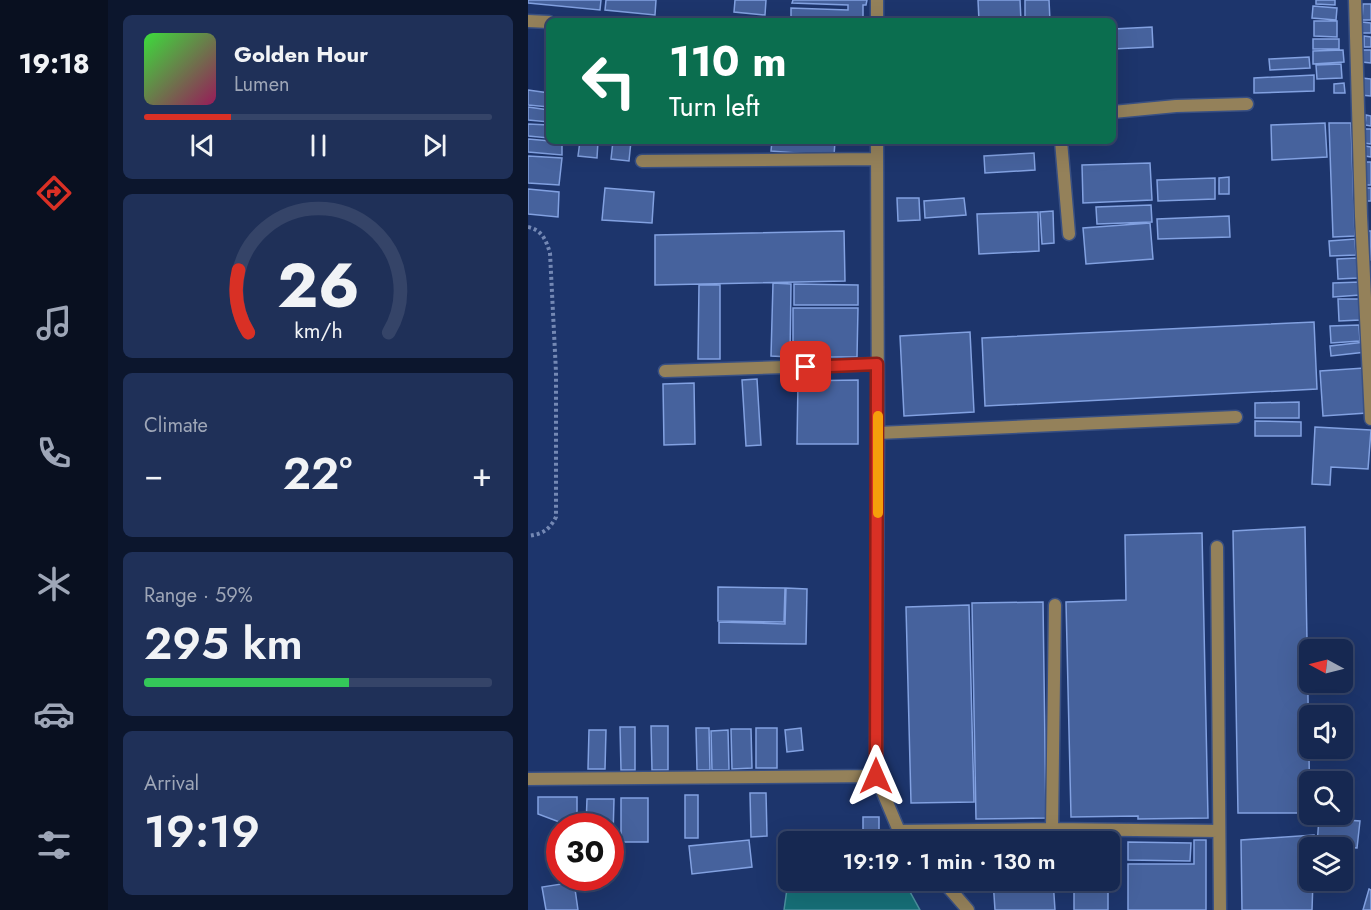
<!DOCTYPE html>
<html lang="en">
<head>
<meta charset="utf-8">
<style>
	body { margin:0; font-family:Jost,sans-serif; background:#1f3058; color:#f1f3f6; height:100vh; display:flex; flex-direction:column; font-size:22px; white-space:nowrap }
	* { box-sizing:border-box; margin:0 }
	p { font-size:20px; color:#9ea6b7 }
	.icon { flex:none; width:33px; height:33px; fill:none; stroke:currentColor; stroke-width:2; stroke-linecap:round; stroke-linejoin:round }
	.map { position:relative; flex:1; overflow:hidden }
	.drawer { display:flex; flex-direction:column; gap:15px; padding:15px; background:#0c162d; width:420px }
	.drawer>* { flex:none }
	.guide { position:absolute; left:18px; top:18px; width:570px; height:126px; border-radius:9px; box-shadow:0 6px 24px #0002,0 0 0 2px #354468; background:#0b6e4f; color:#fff; overflow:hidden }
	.needle { width:39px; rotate:277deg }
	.buttons { position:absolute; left:771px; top:639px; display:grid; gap:12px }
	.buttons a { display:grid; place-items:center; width:54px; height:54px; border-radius:9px; background:#162851; box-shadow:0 6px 24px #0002,0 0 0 2px #354468; font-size:30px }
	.speed { position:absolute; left:18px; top:813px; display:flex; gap:12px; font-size:30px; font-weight:700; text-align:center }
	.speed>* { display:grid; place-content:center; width:78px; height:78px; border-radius:50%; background:#162851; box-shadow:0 6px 24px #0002,0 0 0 2px #354468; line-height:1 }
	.speed .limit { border:9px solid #d22; background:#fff; color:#111 }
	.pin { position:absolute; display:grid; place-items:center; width:51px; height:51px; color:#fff; margin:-26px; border-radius:12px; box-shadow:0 3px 9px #0006 }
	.me { position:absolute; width:66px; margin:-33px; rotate:0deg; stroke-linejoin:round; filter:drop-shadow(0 0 4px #0008) }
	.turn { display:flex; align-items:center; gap:21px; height:126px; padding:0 24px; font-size:27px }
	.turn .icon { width:78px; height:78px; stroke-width:2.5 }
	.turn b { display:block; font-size:42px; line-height:51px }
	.big { font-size:45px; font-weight:600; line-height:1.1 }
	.drawer .widget { flex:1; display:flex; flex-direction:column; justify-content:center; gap:9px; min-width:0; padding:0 21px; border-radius:9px; background:#1f3058 }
	.drawer .dial { align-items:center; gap:0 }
	.dial svg { height:156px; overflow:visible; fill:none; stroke:#354468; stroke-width:7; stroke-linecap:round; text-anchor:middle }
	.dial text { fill:#f1f3f6; stroke:none }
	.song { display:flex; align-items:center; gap:18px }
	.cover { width:72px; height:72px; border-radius:9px; background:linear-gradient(135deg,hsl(120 70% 55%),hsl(330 70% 35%)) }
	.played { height:6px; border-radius:3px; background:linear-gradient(90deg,#d93025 25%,#354468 25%) }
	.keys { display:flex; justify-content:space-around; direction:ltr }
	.heat { display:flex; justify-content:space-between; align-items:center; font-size:33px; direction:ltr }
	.charge { height:9px; border-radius:4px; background:linear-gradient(90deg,#34c759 59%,#354468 0) }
	.trip { position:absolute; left:250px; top:831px; width:342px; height:60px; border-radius:9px; background:#162851; box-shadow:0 6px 24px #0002,0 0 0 2px #354468; font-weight:600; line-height:60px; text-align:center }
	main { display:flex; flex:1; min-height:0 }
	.menu { display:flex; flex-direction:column; width:108px; justify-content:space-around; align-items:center; background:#091020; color:#9ea6b7 }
	.menu .icon { width:42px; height:42px }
	.menu .current { color:#d93025 }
	.menu b { font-size:27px; color:#f1f3f6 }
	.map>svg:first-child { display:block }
</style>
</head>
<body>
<main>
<nav class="menu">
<b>19:18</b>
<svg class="icon current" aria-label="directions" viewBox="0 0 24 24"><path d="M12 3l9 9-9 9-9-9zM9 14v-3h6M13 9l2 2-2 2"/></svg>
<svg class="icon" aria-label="music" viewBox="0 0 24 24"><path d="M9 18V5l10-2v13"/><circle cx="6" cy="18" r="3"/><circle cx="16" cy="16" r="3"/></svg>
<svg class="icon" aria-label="phone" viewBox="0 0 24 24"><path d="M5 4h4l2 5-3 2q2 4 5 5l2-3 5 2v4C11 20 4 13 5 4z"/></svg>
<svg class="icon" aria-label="climate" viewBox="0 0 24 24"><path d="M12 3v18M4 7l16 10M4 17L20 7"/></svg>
<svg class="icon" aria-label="car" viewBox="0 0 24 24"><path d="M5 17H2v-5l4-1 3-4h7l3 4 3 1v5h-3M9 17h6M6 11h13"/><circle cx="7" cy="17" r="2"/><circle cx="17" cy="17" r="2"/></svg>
<svg class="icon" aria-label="filters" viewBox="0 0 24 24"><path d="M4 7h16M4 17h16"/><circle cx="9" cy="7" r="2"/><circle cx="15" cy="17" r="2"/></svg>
</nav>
<section class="drawer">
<div class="widget">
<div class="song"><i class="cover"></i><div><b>Golden Hour</b><p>Lumen</p></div></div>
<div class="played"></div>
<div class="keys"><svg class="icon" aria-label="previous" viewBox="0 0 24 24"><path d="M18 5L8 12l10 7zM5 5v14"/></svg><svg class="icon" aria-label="pause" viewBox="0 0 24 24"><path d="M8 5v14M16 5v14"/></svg><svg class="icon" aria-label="next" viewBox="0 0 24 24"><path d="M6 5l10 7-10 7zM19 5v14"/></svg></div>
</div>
<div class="widget dial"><svg viewBox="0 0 100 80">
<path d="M14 69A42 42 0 1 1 86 69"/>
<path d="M14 69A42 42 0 0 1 9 37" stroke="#d93025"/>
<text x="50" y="56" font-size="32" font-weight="700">26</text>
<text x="50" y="72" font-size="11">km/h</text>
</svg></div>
<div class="widget"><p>Climate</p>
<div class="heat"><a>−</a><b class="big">22°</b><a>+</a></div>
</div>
<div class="widget"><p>Range · 59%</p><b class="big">295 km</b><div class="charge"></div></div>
<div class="widget"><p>Arrival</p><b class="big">19:19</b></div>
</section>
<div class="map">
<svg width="843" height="910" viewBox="0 0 843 910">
	<rect width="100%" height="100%" fill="#1d356c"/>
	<!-- water -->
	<path fill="#166f77" stroke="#4c909f" stroke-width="1.5" d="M261,875v5l115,1 16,29h-136z"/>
	<!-- building -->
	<path fill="#46629d" stroke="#82a1e1" stroke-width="1.5" d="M0,0h73l-1,10 -72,-7z
		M78,0h50l-1,15 -50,-5z
		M207,0h31l-1,15 -31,-3z
		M265,0h74l-1,5h-3v16h-72v-13l57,2v-5l-56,-2z
		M450,0h42l1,21h-42z
		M497,0h24l1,21h-25z
		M788,0h19v5l-19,-1z
		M835,4h8v16h-9z
		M785,6l24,2 -1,12 -24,-2z
		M786,21h23v16l-23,-1z
		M834,22l9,1v10h-9z
		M624,27l1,20 -40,2v-20z
		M836,36l7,1v10h-7z
		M785,39h26v10h-26z
		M815,50l1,12 -31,2v-13z
		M834,50h9v13l-9,-1z
		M781,57l1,11 -40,2 -1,-11z
		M813,64l1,14 -25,1 -1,-14z
		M786,75v16l-60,2v-15z
		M834,78l9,1v17l-11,-1z
		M816,83l1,10h-11v-9z
		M0,90l21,3v14l-21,-2z
		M0,107l21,3v12l-21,-2z
		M838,115l5,1v10l-6,-1z
		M797,123l2,34 -55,3 -1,-35z
		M801,123h22l4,113 -22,1z
		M0,124l21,1v13l-21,-2z
		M836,129h7v15l-7,-1z
		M0,139l34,3v13l-34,-3z
		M52,141h18l-1,17 -19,-2z
		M85,141h18l-2,20 -18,-2z
		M244,141h63l-1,15 -63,-5z
		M837,146l6,1v10l-6,-1z
		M506,153l1,17 -50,3 -1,-17z
		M0,156l34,2 -3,27 -31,-2z
		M838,162h5v23h-5z
		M622,163l2,37 -69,3 -1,-38z
		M701,177v17h-10v-16z
		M687,178v21l-57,2 -1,-21z
		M77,188l49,4 -2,31 -50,-3z
		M837,188h6v13h-6z
		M0,189l31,3 -1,25 -30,-3z
		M369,198h22l1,22 -22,1z
		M436,198l2,17 -41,3 -1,-17z
		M623,205l1,17 -55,2 -1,-17z
		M525,211l1,32 -12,1 -2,-32z
		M510,212l1,39 -60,3 -2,-40z
		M701,216l1,21 -72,2 -1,-20z
		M622,223l3,36 -67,5 -3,-36z
		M316,231l1,50 -190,4v-50z
		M838,231h5v29h-4z
		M827,239l1,16 -26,1 -1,-15z
		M829,258l1,20 -20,1 -1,-20z
		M832,282v13l-27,2v-14z
		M245,283l18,1 -1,73 -19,-1z
		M266,284l64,1v20h-64z
		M171,285h21v74h-22z
		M810,299h21l1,21 -21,1z
		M265,308h65l-1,49h-64z
		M786,322l3,67 -332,17 -3,-68z
		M831,325l1,16 -29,2 -1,-17z
		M442,332l4,80 -70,4 -4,-80z
		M837,342l1,10 -35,4 -1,-10z
		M836,368l3,45 -44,3 -3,-45z
		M229,379l4,66 -15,1 -4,-66z
		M330,380v64h-61l1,-63z
		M166,383l1,61 -31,1 -1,-61z
		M771,402v16h-44v-15z
		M727,421l46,1v14h-46z
		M787,427l56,3 -3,39 -37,-2 -1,18 -18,-1z
		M777,527l5,286h-72l-5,-282z
		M674,533l6,285 -70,1v-3l-67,1 -5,-215 60,-2 -1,-65z
		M190,587l67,1 -1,34 -66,-1z
		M258,588l21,1 -1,55 -87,-1v-21l66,2z
		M515,602l3,216 -70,1 -4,-216z
		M441,605l5,197 -63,1 -5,-196z
		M123,726h17v44h-16z
		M92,727h15v43h-14z
		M168,728h13l1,42h-13z
		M228,728h21v40h-21z
		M273,728l2,22 -16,2 -2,-22z
		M203,729h20l1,39 -20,1z
		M61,730h17l-1,39h-17z
		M200,730l1,40h-17l-1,-39z
		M222,793h16l1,43 -16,1z
		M157,795h13v43h-13z
		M10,797h39v29h-7l-32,-12z
		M93,798h27v44h-27z
		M59,799h27l-1,38h-3v-11h-24z
		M335,817h16v13l-16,1z
		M791,818l41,3 -3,27 -40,-3z
		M786,835l-1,13h-3v32h3l-1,30h-70l-1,-70z
		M221,840l3,27 -60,7 -3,-28z
		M666,840h12v70h-78v-46h66z
		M600,842l63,1 -1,18 -62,-1z
		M814,859l11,2 -3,18 -8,-1z
		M465,880h60l2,30h-60z
		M546,880h34v30h-34z
		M46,882l4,28h-32l-4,-23z
		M841,889l2,1v20h-8z"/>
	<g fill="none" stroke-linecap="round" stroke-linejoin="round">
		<!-- lane casing -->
		<g stroke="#395083" stroke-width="15">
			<path id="lane" d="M533,141l8,93
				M350,433l358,-16"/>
		</g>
		<!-- street casing -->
		<g stroke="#395083" stroke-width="15">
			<path id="street" d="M349,0v21
				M827,0l6,216 10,203
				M0,21l21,1
				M585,112l63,-6 71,-2
				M349,141l1,292 -2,343 23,55 9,11
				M114,161l234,-2
				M137,371l212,-7
				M689,547l3,363
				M0,779l348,-3
				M524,829l3,-224
				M371,831l153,-2 167,2
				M414,880l26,30"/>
		</g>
		<!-- path -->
		<path stroke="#7488b4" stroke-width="4" stroke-dasharray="3 3" stroke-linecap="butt" d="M0,227c14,3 18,13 22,26l6,119v145c-7,13 -13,17 -28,19"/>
		<!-- lane -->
		<use href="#lane" stroke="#94815a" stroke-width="12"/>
		<!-- street -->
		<use href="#street" stroke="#94815a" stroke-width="12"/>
	</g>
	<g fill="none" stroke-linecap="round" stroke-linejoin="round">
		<!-- route casing -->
		<g stroke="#8d1f18" stroke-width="15">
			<path id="route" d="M278,367l71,-3 -1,412"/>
		</g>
		<!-- route -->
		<use href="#route" stroke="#d93025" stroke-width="10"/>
		<!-- slow -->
		<path stroke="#f59e0b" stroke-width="10" d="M350,513v-97"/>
	</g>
</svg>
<div class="buttons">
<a><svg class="needle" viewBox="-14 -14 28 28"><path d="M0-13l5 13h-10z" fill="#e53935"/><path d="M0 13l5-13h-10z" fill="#9ea6b7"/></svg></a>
<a><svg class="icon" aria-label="sound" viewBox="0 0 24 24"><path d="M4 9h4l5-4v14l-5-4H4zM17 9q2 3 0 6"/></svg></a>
<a><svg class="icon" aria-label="search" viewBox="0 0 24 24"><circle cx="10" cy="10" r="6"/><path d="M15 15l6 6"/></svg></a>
<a><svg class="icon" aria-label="layers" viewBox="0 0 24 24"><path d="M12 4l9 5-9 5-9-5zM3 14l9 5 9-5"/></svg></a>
</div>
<div class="speed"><div class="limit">30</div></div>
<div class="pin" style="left:278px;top:367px;background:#d93025"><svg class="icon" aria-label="arrive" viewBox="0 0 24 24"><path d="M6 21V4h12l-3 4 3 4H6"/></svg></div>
<svg class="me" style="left:348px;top:776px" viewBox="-20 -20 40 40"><path d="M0-17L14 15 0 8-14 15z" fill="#d93025" stroke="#fff" stroke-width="4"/></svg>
<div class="trip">19:19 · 1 min · 130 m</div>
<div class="guide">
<div class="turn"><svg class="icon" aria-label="left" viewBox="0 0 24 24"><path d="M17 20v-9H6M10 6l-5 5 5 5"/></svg><div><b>110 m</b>Turn left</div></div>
</div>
</div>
</main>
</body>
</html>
